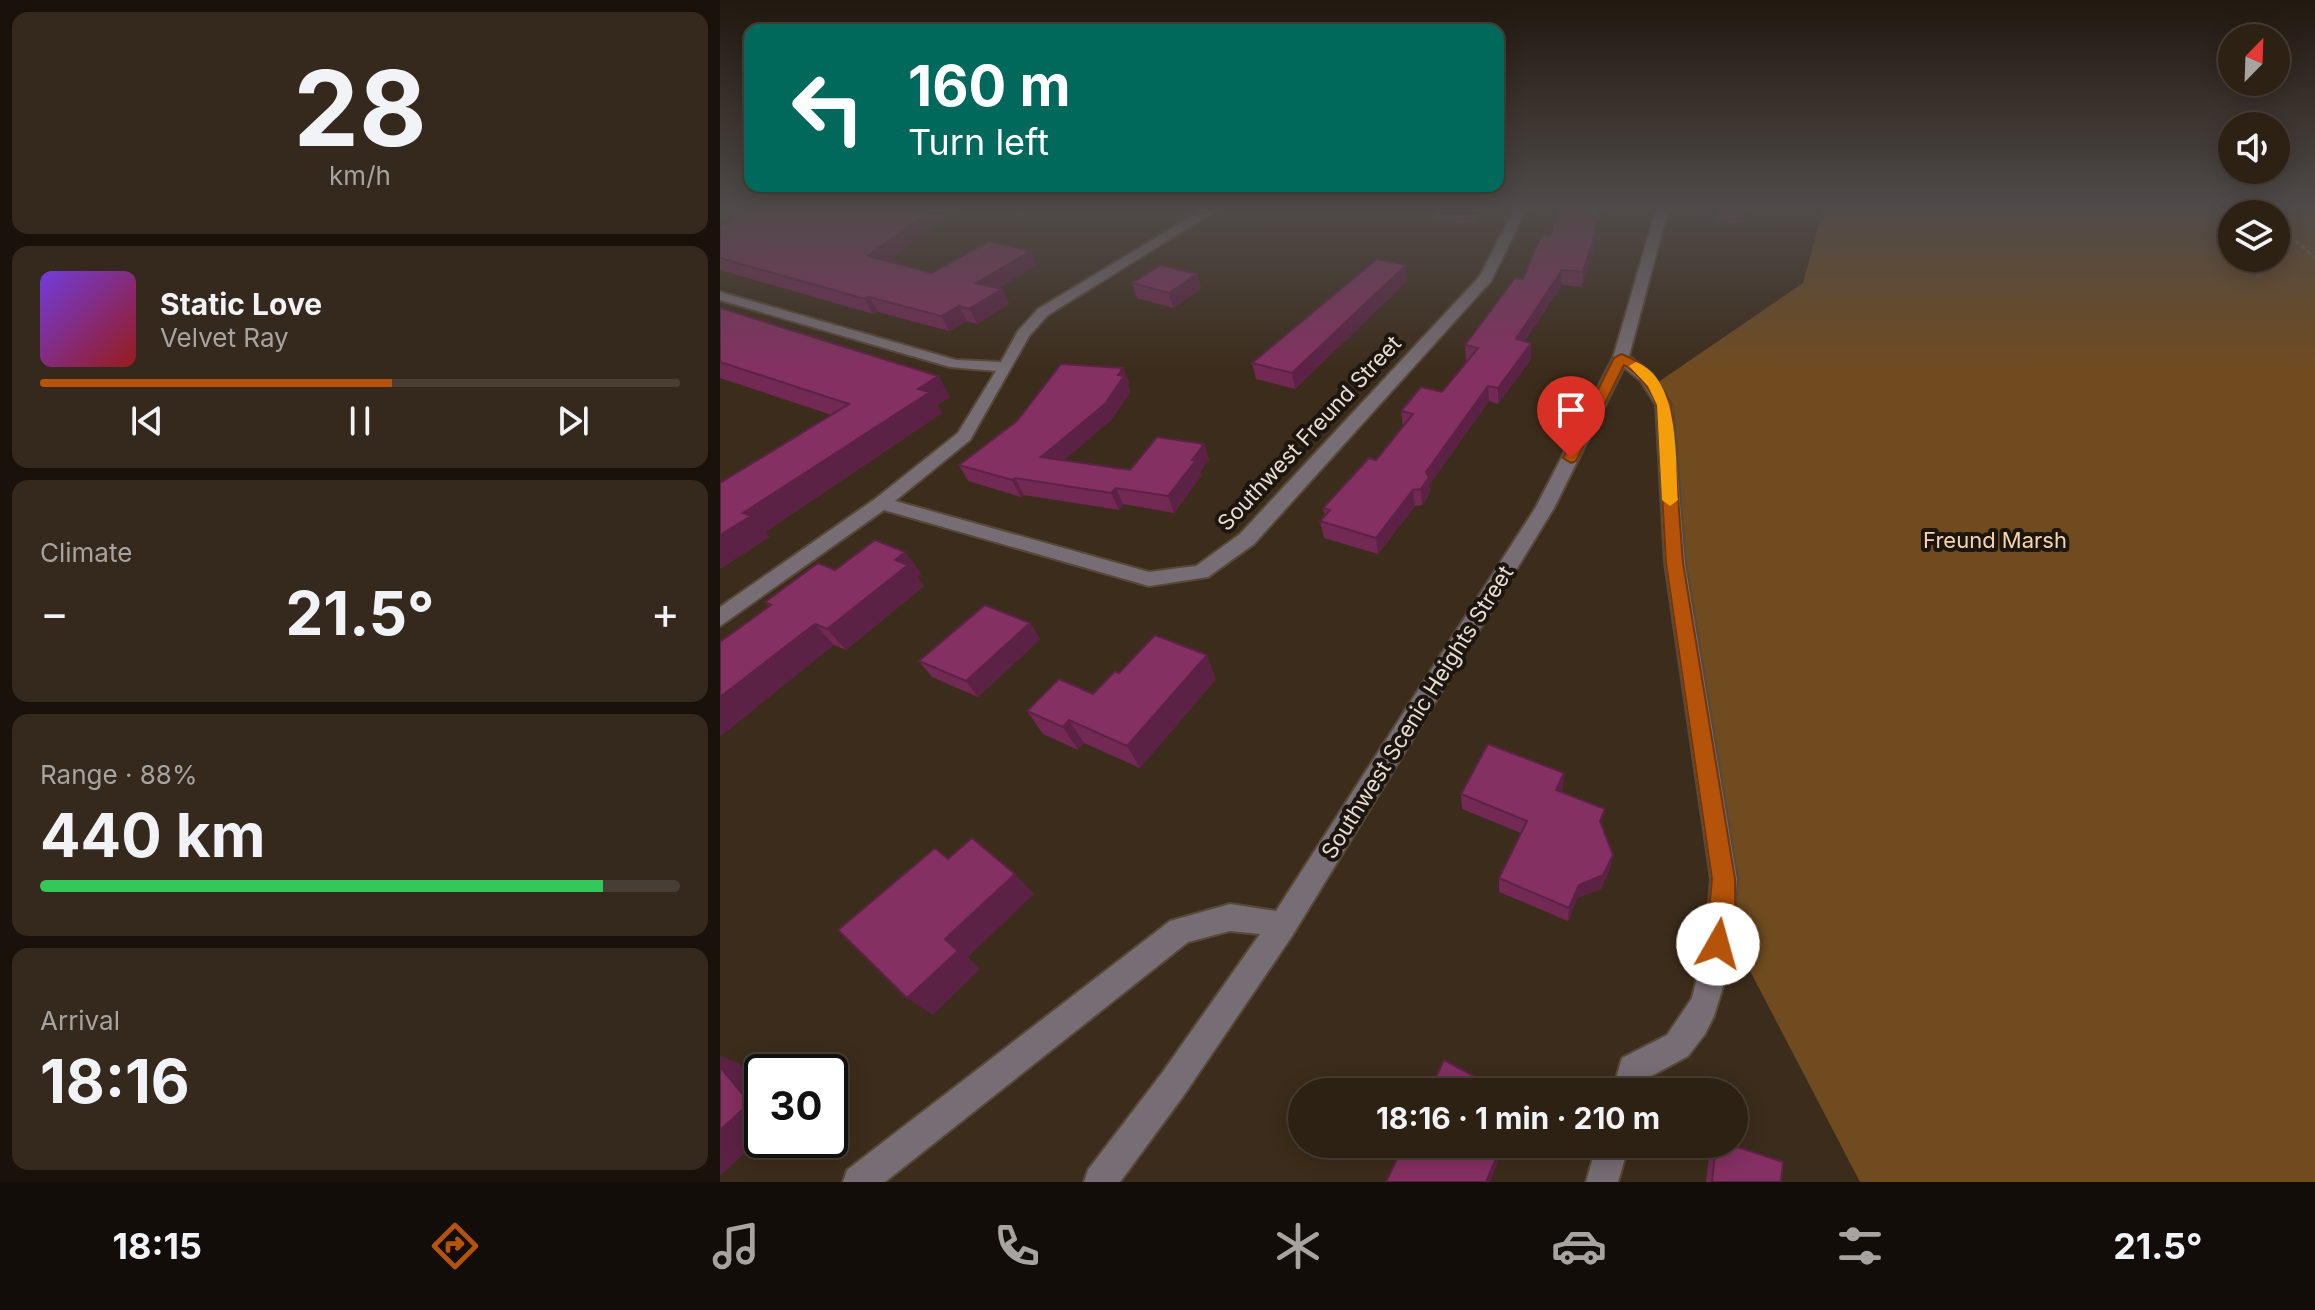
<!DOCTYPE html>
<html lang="en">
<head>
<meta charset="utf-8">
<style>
	body { margin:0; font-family:Inter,sans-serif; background:#35291d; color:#f1f3f6; height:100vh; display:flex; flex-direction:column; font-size:30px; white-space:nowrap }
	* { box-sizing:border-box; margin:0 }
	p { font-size:26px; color:#a7a3a0 }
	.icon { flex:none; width:44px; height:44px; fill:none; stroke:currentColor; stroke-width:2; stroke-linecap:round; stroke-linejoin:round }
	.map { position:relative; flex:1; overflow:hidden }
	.details { display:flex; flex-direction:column; gap:12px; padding:12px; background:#19120b; width:720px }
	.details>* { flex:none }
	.hud { position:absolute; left:24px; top:24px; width:760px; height:168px; border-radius:16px; box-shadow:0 4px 20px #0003,0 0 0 2px #483e34; background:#00695c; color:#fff; overflow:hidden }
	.needle { width:52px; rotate:23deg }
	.controls { position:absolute; left:1498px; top:24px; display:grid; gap:16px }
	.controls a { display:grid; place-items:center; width:72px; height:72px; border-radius:50%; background:#2d2114; box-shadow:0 4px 20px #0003,0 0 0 2px #483e34; font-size:40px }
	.speed { position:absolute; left:24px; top:1054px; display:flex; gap:16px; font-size:40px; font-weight:700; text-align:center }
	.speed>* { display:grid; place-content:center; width:104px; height:104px; border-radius:50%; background:#2d2114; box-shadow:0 4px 20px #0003,0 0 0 2px #483e34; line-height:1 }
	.speed .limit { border:4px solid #111; border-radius:12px; background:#fff; color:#111 }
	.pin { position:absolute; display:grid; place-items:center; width:68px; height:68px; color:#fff; margin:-82px -34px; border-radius:50% 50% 50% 0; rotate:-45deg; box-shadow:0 0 8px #0007 }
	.pin .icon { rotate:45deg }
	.me { position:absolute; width:88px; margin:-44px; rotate:7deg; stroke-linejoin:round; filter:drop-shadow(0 0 6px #0008) }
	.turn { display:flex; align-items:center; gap:28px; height:168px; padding:0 32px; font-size:36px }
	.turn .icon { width:104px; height:104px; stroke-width:2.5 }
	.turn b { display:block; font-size:56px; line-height:68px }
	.big { font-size:60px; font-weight:700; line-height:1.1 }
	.details .tile { flex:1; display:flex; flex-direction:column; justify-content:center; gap:12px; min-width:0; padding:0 28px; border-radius:16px; background:#35291d }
	.details .dial { align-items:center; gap:0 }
	.dial b { font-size:104px; line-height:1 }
	.song { display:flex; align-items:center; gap:24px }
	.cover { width:96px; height:96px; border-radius:12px; background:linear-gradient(135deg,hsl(260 70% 55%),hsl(0 70% 35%)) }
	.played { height:8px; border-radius:4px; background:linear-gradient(90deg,#b45309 55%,#483e34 55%) }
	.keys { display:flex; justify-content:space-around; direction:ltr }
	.heat { display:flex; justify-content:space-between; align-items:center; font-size:44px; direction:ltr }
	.charge { height:12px; border-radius:6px; background:linear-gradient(90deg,#34c759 88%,#483e34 0) }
	.trip { position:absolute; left:568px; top:1078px; width:460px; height:80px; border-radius:40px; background:#2d2114; box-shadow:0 4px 20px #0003,0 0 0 2px #483e34; font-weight:700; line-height:80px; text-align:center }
	.dock { display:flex; height:128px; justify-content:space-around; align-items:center; background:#120d08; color:#a7a3a0 }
	.dock .icon { width:56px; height:56px }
	.dock .current { color:#b45309 }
	.dock b { font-size:36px; color:#f1f3f6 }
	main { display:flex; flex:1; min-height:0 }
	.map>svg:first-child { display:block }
</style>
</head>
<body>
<main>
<section class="details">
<div class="tile dial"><b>28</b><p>km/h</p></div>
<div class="tile">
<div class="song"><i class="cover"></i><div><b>Static Love</b><p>Velvet Ray</p></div></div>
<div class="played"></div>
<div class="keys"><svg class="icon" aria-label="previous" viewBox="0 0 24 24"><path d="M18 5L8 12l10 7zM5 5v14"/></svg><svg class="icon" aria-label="pause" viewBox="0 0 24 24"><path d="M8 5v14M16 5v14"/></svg><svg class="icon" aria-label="next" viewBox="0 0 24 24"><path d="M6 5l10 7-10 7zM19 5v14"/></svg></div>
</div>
<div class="tile"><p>Climate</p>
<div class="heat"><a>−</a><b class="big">21.5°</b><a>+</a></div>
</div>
<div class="tile"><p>Range · 88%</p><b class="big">440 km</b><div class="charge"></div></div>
<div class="tile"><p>Arrival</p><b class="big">18:16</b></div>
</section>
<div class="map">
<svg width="1595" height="1182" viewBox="0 0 1595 1182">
	<rect width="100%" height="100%" fill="#3c2c1b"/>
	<!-- green -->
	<path fill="#704b20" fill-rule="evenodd" d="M1104,206h491v976h-455l-137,-263 -69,-534 149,-102zM1512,214h44v44h-44z"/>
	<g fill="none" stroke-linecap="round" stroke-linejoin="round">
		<!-- minor casing -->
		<g stroke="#584838" stroke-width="4">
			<path id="minor" d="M489,206h14l-175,109 -19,21 -59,104 -75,61 254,71 47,-6 44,-32 240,-258 36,-70h12l-37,75 -237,263 -46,33 -59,9 -265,-76 -164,116v-19l155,-108 83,-66 38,-62 -46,-4 -230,-67v-8l236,68 45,2 17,-31 20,-22z
				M937,206h12l-40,150 23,18 20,31 13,158 52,316 -7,85 -16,52 -9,18 -17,22 -42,23 -4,13h-30l10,-34 45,-23 25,-37 14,-56 5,-63 -46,-316 -9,-158 -15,-24 -17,-14 -70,141 -262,428 -108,159 -64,87h-36l4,-12 74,-97 98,-139 -30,-3 -42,11 -303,240h-42l4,-12 323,-249 60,-17 46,7 260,-404 77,-149z
				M877,1144h32l-11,38h-32z"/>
		</g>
		<!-- path -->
		<path stroke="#7a6c5d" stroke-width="3" stroke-dasharray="5 3" stroke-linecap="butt" d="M1531,206l10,8
			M1556,226l39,31"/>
		<!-- minor -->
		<use href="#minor" fill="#776d74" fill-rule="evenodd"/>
	</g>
	<!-- wall -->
	<path fill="#722954" d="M714,206h47l-8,17 -38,-3z
		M839,206h43l-10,49 -10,32 -20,-2 -37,56 6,2v16l-33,45 -9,-3 -60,84 1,8 -8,12 -7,1 -37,48 -54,-16 -4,-17 5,-5 -2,-8 53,-48 27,-33 -2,-16 41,-19 25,-31h-1l-1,-16 58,-66 27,-43z
		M997,206h33l-2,6h-2l-2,11 -28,-2z
		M0,226l168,36 44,11 99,-22 6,14 -38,23 3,1 7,15 -32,20 -10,-3 -18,10 -71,-19 -5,2 -153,-44z
		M477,274l4,15 -28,19 -36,-10 -5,-15z
		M688,280l-113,109 -39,-10 -4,-16z
		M0,308l218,68 12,21 -13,8 5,8 -177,119 4,5 -49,32 112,-154 -112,-37z
		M403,368l6,15 -1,2 2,7 -19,28 -47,40 66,10 74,-26 5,16 -9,12 1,4 -27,37 -51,-9 -4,6 -95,-15 -3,2 -53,-16 -9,-16z
		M185,552l16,22 -4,3 7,9 -78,64 -12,-5 -65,-38 -4,-5 70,-32z
		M310,623l10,16 -62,58 -46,-20 -13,-16z
		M399,673l97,6 -76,89 -56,-25 -6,7 -35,-16 -16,-23 66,-17z
		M843,788l-2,4 42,32 -1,2 8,43 -9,20 -24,9 -9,23 -69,-29v-14l22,-45 -59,-24 -1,-15z
		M994,1144h14l53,38h-75l4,-34z"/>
	<!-- shaded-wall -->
	<path fill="#5c2245" d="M216,206h25l-85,65 -8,-15z
		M754,206h7l-8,17 -1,-14z
		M880,206h2l-10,49 -10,32 1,-15z
		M311,251l6,14 -54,33 -7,-15z
		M686,265l2,15 -113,109 -3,-16z
		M842,270v15l-46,70v-16z
		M477,274l4,15 -28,19 -4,-15z
		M282,289l7,15 -32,20 -8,-15z
		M149,297l9,15 -5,2 -8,-15z
		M239,306l8,15 -18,10 -8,-15z
		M811,343v16l-33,45v-16z
		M403,368l6,15 -1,2 2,7 -19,28 -62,53 -8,-16 77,-82z
		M218,376l12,21 -13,8 5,8 -177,119 4,5 -49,32v-34l23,-22 175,-124z
		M768,386l1,15 -60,84 1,8 -8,12 -1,-16 5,-17z
		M484,444l5,16 -9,12 1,4 -27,37 -6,-17 24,-36z
		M295,478l9,17 -3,2 -9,-17z
		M396,488l7,16 -4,6 -8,-17z
		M693,490l2,16 -37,48 -2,-16z
		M185,552l16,22 -4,3 7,9 -78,64 -19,-21 68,-69z
		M310,623l10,16 -62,58 -12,-16z
		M95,624l19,21 -114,92v-40z
		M487,655l9,24 -76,89 -13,-22z
		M349,720l15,23 -6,7 -15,-23z
		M844,773l-1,15 -8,17 1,-15z
		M893,855l-3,14 -9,20 -24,9 -9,23 1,-13 10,-23z
		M295,874l19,20 -66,63 12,12 -47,46 -26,-17 38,-59z
		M0,1055l20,9 22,26v47l-42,39z
		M782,1144h4l-16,38h-4z"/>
	<!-- building -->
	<path fill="#843062" stroke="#5c2245" stroke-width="2" d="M38,206h178l-68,50 64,17 57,-32 42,10 -55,32 26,6 -33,20 -10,-3 -18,10 -72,-19 -4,2 -145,-41v-32z
		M715,206h39l-2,3z
		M839,206h41l-7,34 -10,32 -21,-2 -46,69 15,4 -33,45 -10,-2 -62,86 3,5 -8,12 -8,1 -37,48 -56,-17 10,-11 -7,-2 46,-50 7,2 37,-46 -12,-3 20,-24 21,5 36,-44 -13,-3 50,-67 8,1 16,-39 4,-5 7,1z
		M998,206h29v4l-29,-2z
		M657,259l29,6 -114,108 -40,-10z
		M441,265l36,9 -28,19 -37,-10z
		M0,308l218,68 -20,13 12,3 -187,121 8,3 -31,19v-52l129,-79 -129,-42z
		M341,364l62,4 -5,7 6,1 -19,28 -64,53 89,13 27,-33 47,7 -12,16h4l-28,36 -52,-8 -5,5 -96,-15 -3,2 -53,-15 58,-44z
		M155,540l30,12 -10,8 13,5 -81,64 -12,-5 -95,73v-55l51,-37 -6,-3 53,-39 17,7z
		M265,605l45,18 -64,58 -47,-20z
		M435,635l52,20 -80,91 -58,-26 -6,7 -36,-16 32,-32 34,15 22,-23 4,2z
		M768,744l76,29 -8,17 49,19 -5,12 13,34 -10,20 -24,10 -10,23 -70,-30 28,-57 -66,-27z
		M252,838l43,36 -70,65 13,12 -51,47 -69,-68 97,-82 13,11z
		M724,1060l59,32h-74z
		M0,1067l30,36 -30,27z
		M684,1144h98l-16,38h-100z
		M996,1144h12l55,18 -2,20h-69z"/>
	<!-- sky -->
	<linearGradient id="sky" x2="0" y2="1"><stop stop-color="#21180f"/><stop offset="0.56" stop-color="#504b4a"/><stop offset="1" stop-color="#504b4a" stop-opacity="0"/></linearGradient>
	<rect width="1595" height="371" fill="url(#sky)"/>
	<!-- route -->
	<path fill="#b45309" stroke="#753606" stroke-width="2" d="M901,354c25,8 39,28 50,51l12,158 52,316c0,25 2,50 -8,73l-9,4 -9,-4c-5,-12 2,-56 3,-73l-46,-316 -9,-158c-8,-17 -17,-30 -33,-40l-48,96 -5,2 -8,-5 51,-100z"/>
	<!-- slow -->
	<path fill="#f59e0b" d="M916,362c45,17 39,99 42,138l-8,6 -8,-6 -5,-95 -9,-19 -19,-20z"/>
	<g text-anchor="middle" stroke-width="8" stroke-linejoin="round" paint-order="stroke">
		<!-- street labels -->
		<g font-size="22" fill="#e8ddd3" stroke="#1d160f">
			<text transform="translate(589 433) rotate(-47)" y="8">Southwest Freund Street</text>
			<text transform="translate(697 712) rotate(-58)" y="8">Southwest Scenic Heights Street</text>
		</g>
		<!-- park labels -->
		<g font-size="22" fill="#f7d3ae" stroke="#1d160f">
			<text x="1275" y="548">Freund Marsh</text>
		</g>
	</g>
</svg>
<div class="controls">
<a><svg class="needle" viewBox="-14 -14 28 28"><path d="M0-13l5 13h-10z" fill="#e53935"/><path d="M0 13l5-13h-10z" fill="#a7a3a0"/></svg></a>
<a><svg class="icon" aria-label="sound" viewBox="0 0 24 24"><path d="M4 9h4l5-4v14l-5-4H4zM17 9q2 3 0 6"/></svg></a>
<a><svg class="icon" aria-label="layers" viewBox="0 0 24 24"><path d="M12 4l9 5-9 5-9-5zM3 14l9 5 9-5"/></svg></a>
</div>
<div class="speed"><div class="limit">30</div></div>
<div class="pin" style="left:851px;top:458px;background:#d93025"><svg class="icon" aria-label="arrive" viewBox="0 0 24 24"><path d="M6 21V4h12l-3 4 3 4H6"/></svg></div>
<svg class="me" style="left:998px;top:944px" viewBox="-20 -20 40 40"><circle r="19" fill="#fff"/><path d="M0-13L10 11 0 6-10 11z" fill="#b45309"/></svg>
<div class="trip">18:16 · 1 min · 210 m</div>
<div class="hud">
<div class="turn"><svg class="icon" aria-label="left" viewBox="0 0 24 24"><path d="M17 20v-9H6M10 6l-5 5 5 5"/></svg><div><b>160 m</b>Turn left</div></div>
</div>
</div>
</main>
<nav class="dock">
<b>18:15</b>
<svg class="icon current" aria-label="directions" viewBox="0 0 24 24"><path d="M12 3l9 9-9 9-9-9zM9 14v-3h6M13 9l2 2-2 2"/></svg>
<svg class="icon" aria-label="music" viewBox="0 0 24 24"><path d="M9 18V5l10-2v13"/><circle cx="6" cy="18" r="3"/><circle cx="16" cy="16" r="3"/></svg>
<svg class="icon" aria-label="phone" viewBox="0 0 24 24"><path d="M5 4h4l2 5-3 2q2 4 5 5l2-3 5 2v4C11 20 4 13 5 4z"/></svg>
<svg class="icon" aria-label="climate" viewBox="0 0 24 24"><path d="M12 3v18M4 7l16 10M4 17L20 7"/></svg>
<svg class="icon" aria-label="car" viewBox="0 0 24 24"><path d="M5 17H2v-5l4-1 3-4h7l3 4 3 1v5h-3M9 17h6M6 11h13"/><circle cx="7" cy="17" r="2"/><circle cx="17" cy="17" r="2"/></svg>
<svg class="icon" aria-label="filters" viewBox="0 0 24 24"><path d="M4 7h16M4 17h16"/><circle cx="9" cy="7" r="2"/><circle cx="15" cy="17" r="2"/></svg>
<b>21.5°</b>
</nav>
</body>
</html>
